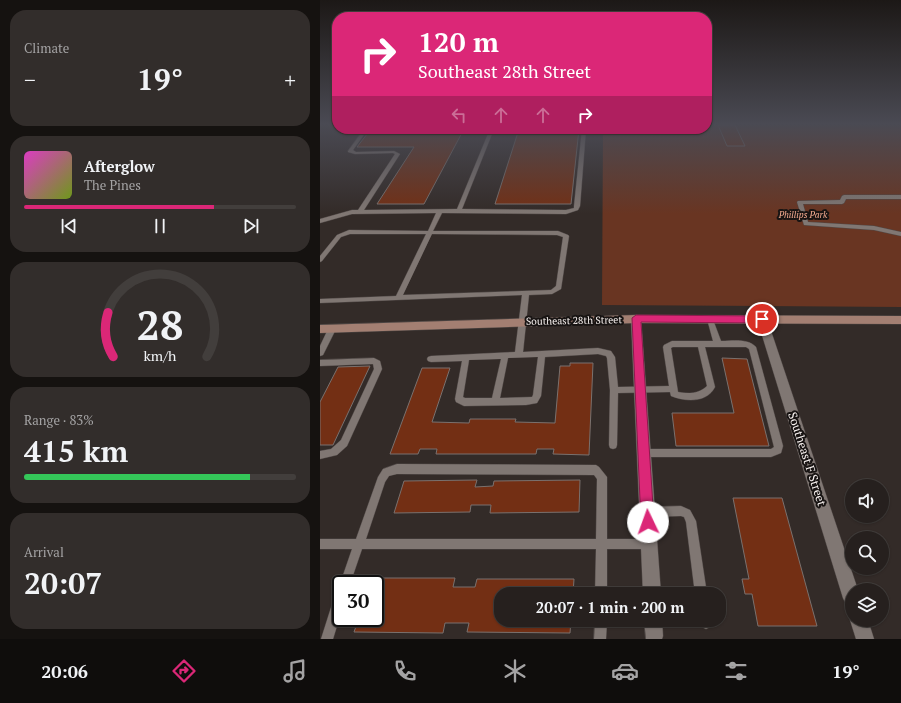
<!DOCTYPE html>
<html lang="en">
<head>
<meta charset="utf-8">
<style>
	body { margin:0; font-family:"PT Serif",serif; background:#322d2b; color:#f1f3f6; height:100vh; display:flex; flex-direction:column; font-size:15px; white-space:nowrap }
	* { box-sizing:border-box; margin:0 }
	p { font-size:13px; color:#a4a3a4 }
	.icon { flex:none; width:22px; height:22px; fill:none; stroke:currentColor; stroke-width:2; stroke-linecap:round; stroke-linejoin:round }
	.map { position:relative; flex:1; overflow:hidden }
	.details { display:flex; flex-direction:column; gap:10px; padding:10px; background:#151210; width:320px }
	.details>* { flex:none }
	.hud { position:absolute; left:12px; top:12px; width:380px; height:122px; border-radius:16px; box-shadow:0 1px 3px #0004,0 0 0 1px #423e3c; background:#db2777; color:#fff; overflow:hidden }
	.fabs { position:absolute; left:525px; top:479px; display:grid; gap:8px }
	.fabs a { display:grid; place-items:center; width:44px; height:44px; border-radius:50%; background:#26201e; box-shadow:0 1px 3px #0004,0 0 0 1px #423e3c; font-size:20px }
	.speed { position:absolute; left:12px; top:575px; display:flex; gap:8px; font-size:20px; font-weight:700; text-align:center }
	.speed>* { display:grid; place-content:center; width:52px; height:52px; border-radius:50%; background:#26201e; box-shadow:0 1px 3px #0004,0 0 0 1px #423e3c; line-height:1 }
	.speed .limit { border:2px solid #111; border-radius:6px; background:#fff; color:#111 }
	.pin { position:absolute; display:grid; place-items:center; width:34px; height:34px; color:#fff; margin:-17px; border:2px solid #fff; border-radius:50%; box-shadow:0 1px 4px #0007 }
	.me { position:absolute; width:44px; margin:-22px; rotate:357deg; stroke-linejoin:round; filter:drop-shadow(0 0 3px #0008) }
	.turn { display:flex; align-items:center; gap:14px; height:84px; padding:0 20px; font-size:18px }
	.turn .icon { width:52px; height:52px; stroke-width:2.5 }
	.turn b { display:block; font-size:28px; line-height:34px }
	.lanes { display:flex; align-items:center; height:38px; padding:0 20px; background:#0003; justify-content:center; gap:20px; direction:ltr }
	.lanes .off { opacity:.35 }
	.big { font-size:30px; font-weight:700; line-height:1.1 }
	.details .widget { flex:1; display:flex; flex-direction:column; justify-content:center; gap:6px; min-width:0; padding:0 14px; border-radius:16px; background:#322d2b }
	.details .dial { align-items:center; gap:0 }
	.dial svg { height:104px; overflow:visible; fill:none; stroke:#423e3c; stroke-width:7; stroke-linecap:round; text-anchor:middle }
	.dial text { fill:#f1f3f6; stroke:none }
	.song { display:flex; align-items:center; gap:12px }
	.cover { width:48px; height:48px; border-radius:6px; background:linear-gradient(135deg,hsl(310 70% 55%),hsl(80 70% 35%)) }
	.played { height:4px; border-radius:2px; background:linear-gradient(90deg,#db2777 70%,#423e3c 70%) }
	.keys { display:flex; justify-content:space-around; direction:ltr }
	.heat { display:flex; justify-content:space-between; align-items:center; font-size:22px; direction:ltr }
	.charge { height:6px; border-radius:3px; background:linear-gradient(90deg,#34c759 83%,#423e3c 0) }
	.trip { position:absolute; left:174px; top:587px; width:232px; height:40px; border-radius:16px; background:#26201e; box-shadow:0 1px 3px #0004,0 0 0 1px #423e3c; font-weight:700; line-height:40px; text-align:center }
	.dock { display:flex; height:64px; justify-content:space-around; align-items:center; background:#0f0d0c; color:#a4a3a4 }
	.dock .icon { width:28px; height:28px }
	.dock .active { color:#db2777 }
	.dock b { font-size:18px; color:#f1f3f6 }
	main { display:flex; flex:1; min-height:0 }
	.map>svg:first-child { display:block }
</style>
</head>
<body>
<main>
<section class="details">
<div class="widget"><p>Climate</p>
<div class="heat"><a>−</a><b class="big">19°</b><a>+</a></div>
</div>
<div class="widget">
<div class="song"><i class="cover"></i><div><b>Afterglow</b><p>The Pines</p></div></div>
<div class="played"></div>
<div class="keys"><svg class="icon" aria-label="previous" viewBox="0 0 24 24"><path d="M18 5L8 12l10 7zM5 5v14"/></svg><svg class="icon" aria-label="pause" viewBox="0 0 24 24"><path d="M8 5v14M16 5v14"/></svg><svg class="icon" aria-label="next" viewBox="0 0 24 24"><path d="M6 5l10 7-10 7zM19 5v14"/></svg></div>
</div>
<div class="widget dial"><svg viewBox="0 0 100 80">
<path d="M14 69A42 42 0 1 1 86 69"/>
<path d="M14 69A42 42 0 0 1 10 35" stroke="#db2777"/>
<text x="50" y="56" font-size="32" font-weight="700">28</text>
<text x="50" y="72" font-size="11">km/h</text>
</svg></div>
<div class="widget"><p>Range · 83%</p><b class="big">415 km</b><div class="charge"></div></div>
<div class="widget"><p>Arrival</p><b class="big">20:07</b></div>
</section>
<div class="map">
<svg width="581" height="639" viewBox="0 0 581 639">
	<rect width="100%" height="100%" fill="#332b28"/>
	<!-- green -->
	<path fill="#693522" d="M387,125h194v182l-299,-2 1,-176h104z"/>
	<!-- building -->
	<path fill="#732f14" stroke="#7a716e" d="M398,125h17l10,21h-18z
		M51,129h93l-40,75h-47l37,-57h-57z
		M199,129h60l-8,75h-76z
		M402,358l25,1 22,87h-93l-4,-33h62z
		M250,363h23l-4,92 -36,-1 1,-5h-17l-1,5h-100l1,-5h-17l-2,5h-28l32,-86h28l-18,54 37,1 1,-4h46l-1,3 40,1 5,-57h10z
		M50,366l-37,79h-13v-43l18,-35z
		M157,480l-2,7 18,-1 1,-5 86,-1 -1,32 -89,1 1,-8h-20l-1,7 -76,1 10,-32z
		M413,498h49l35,128h-59l-6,-32h-7l-3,-15h7z
		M55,578h80l-2,9h22l2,-8h97l-1,15h-72v26h70l-1,13 -103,-1 2,-9h-24l-2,10 -89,-1 5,-14h16z"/>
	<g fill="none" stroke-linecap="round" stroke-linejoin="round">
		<!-- service casing -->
		<g stroke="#4f4846" stroke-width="1">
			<path id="service" d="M44,129h4l-15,21 3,2 38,-1 6,3 -36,56 93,-1 33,-80h4l-32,80 104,1 8,-2v-2l8,-77h4l-6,77 -2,4 -12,4 -124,-1 -9,18h125l10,4 1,1 -8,53 -9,5 -23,1 -6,57 75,-4 13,3 4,6 3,30 51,-1 -6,-39 1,-2 8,-4h41l-6,-22 3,-3 2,1 9,24c11,0 27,-3 35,6l27,99 -2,7 -10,4h-127l-3,-1 -1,-3 1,-3 3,-1h127l3,-2 -25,-98 -3,-2h-41l10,40c-8,16 -29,15 -44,9l-1,-4 -52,1 -1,52 -1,3 -3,1 -3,-1 -1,-3 1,-55 -3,-32 -1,-2 -8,-2 -53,3 -4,39 -4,7 -11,2 -62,1 -8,-4 -1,-3 7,-38 -31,1 -3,-1 -1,-2 1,-2 3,-1 84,-4 7,-57 -202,8v-4l76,-3 30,-62h-76l-9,3 -19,24 -2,1v-6l17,-21 12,-5 79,1 8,-18 -84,1 -32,9v-4l32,-9h6l37,-56 -2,-1 -38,1 -7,-2v-1zM112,234l125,1 6,2 -7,49 -5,4 -148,5zM353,347h25l9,39c-8,8 -19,8 -29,6l-7,-44zM218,357l-5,38 -1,2 -32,1 8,-40zM181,359l-9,39h-27l-2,-1 6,-37z
				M524,195h57v4h-55l-2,4 -2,1h-39l5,18 66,4 27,6v4l-27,-6 -70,-5 -7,-23 1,-1 42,-1 2,-4z
				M12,326l3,1 1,2 -13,26 -3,1v-10l9,-19z
				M54,358l6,3 2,8 -35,77 -10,9 -17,4v-8l11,-2 10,-9 33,-71 -1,-5 -53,2v-6z
				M77,464l199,1 3,2 8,10v62h42l4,1 1,4 -1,4 -4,1h-42v45h-12l1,-45h-234l-12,35h-9v4l-1,-4 12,-35h-32v-10h36l22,-62 5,-8zM77,474l197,1 3,4 -1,60h-230l19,-57 4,-6z
				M361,506l9,4 6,11 11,73h-12l-9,-72 -2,-5 -3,-1 -34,1 -3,-2 -2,-3 2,-3 3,-2z
				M21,589v24l-8,26h-12l14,-44 2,-4z
				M275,620h12l-1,19h-12z
				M379,620h12l1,3 -2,4 -4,2 -4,-2z"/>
		</g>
		<!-- minor casing -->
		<g stroke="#4f4846" stroke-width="1">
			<path id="minor" d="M316,315l4,1 1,3 20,275h-18l-12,-275 1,-3z
				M442,315l4,1 1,3 91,271h-6v17l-6,-3 -3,-6 -86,-279 1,-3z
				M532,615v5h16l6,19h-18l-6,-19z
				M324,620h18l1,16 -1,3h-16z"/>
		</g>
		<!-- secondary casing -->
		<g stroke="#4f4846" stroke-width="1">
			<path id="secondary" d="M316,315l265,1v8l-265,-1 -316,10v-8z"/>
		</g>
		<!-- service -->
		<use href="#service" fill="#807773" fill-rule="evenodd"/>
		<!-- minor -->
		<use href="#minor" fill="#807773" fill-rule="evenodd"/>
		<!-- secondary -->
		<use href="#secondary" fill="#a37f72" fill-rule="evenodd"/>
	</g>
	<!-- sky -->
	<linearGradient id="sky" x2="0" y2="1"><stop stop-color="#1c1816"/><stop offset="0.58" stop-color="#4a4a53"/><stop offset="1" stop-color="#4a4a53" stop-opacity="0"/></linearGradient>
	<rect width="581" height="214" fill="url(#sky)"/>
	<!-- route -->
	<path fill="#db2777" stroke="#8e194d" d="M316,315l126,1 4,3 -4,4 -121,-1 13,200 -2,5 -4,2 -5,-2 -2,-5 -9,-204z"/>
	<g text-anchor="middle" stroke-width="4" stroke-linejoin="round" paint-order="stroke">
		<!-- far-park labels -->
		<g font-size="9" font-style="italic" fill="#f3a98e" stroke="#181413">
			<text x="483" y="218">Phillips Park</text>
		</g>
		<!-- street labels -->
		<g font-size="10" fill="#f7f1ef" stroke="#181413">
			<text transform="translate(254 320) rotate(-1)" y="4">Southeast 28th Street</text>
		</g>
		<!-- near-street labels -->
		<g font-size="12" fill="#f7f1ef" stroke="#181413">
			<text transform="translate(487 459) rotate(72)" y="4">Southeast F Street</text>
		</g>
	</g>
</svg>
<div class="fabs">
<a><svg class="icon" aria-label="sound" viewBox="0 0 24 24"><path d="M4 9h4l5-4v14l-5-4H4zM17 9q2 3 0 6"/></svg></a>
<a><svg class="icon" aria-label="search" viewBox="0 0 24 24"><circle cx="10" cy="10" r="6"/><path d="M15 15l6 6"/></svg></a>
<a><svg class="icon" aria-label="layers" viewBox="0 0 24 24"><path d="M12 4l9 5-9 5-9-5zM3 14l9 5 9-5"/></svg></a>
</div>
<div class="speed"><div class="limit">30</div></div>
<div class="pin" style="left:442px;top:319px;background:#d93025"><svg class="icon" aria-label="arrive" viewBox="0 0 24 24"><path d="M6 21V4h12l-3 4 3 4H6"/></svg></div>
<svg class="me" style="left:328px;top:522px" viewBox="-20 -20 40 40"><circle r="19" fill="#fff"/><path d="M0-13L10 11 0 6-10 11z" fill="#db2777"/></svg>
<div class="trip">20:07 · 1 min · 200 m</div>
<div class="hud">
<div class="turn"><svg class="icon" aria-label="right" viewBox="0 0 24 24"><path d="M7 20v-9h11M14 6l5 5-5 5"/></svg><div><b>120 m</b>Southeast 28th Street</div></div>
<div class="lanes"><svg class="icon off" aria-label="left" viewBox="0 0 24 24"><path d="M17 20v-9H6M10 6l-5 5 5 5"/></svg><svg class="icon off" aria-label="ahead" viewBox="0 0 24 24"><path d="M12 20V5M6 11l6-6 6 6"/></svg><svg class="icon off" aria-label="ahead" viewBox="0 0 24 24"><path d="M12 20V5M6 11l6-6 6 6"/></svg><svg class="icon" aria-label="right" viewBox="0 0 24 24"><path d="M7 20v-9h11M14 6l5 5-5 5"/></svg></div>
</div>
</div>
</main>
<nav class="dock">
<b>20:06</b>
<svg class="icon active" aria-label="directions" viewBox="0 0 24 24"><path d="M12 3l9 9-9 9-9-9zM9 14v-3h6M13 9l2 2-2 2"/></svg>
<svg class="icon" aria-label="music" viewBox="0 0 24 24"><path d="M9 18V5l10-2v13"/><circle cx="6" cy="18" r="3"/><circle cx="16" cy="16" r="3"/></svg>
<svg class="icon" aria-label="phone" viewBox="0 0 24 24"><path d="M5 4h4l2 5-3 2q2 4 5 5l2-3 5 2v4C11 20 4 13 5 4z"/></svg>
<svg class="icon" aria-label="climate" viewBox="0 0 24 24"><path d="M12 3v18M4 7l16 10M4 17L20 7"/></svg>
<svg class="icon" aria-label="car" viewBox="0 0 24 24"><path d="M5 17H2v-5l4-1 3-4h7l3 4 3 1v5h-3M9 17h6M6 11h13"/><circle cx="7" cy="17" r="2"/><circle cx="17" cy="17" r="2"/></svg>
<svg class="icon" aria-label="filters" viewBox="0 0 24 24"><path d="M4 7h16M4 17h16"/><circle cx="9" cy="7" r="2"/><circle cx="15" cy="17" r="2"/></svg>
<b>19°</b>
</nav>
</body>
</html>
